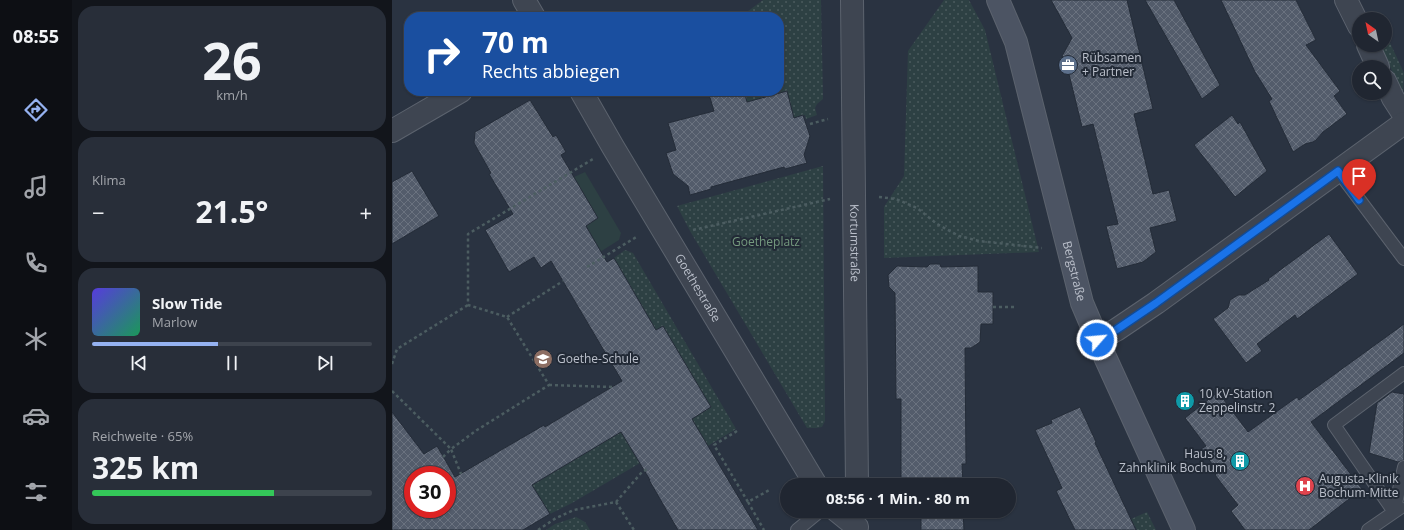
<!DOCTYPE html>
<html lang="de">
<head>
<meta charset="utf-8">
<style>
	body { margin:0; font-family:"Open Sans",sans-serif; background:#282e39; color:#f1f3f6; height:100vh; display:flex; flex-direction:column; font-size:15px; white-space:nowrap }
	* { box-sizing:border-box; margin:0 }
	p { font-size:13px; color:#a2a5ab }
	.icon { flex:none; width:22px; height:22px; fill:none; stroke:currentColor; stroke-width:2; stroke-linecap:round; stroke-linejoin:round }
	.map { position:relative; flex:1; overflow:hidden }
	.panel { display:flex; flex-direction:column; gap:6px; padding:6px; background:#12151b; width:320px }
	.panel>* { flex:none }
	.guide { position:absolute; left:12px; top:12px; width:380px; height:84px; border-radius:16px; box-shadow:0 1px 3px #0004,0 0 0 1px #3d434d; background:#1a4fa0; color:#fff; overflow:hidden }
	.needle { width:26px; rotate:327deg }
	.tools { position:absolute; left:960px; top:12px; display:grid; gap:8px }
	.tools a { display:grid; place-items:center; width:40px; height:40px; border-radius:50%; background:#202631; box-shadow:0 1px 3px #0004,0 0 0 1px #3d434d; font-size:20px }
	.speed { position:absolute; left:12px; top:466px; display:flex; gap:8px; font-size:20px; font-weight:700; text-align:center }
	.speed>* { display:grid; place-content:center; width:52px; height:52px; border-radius:50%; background:#202631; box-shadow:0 1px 3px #0004,0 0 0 1px #3d434d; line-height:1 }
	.speed .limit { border:6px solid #d22; background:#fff; color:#111 }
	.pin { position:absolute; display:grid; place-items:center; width:34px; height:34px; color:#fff; margin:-41px -17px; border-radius:50% 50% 50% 0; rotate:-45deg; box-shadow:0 0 4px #0007 }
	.pin .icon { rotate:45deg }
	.me { position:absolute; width:44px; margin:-22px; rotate:63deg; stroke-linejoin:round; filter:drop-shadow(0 0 3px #0008) }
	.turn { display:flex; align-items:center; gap:14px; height:84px; padding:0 12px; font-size:18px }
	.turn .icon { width:52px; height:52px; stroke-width:2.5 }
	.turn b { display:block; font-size:28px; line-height:34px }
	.big { font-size:30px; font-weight:700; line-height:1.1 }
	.panel .widget { flex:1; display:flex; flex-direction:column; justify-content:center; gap:6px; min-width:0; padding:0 14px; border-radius:16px; background:#282e39 }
	.panel .dial { align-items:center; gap:0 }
	.dial b { font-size:52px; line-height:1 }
	.song { display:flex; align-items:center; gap:12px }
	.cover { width:48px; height:48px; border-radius:6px; background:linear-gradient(135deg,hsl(250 70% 55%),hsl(150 70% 35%)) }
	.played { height:4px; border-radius:2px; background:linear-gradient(90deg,#95b2f1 45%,#3d434d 45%) }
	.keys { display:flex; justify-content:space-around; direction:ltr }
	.heat { display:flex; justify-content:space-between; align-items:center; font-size:22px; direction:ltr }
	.charge { height:6px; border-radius:3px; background:linear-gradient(90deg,#34c759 65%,#3d434d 0) }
	.trip { position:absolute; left:388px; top:478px; width:236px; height:40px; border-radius:20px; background:#202631; box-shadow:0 1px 3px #0004,0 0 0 1px #3d434d; font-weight:700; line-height:40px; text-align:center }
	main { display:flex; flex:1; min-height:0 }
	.tab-bar { display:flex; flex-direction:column; width:72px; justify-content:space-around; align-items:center; background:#0d0f14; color:#a2a5ab }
	.tab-bar .icon { width:28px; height:28px }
	.tab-bar .selected { color:#95b2f1 }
	.tab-bar b { font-size:18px; color:#f1f3f6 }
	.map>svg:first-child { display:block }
</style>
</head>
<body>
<main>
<nav class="tab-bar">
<b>08:55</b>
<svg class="icon selected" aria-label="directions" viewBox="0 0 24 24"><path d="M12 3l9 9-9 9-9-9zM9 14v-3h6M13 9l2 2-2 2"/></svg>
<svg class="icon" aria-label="music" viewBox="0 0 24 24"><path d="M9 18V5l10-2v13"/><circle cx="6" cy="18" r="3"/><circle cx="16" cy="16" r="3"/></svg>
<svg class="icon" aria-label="phone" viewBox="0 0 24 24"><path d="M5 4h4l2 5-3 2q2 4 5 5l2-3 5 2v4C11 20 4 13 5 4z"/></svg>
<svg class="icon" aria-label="climate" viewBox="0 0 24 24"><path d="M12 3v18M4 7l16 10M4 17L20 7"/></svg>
<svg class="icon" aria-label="car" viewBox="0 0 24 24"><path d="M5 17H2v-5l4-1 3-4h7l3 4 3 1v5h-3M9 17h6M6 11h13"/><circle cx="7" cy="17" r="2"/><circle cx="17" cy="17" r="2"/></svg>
<svg class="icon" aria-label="filters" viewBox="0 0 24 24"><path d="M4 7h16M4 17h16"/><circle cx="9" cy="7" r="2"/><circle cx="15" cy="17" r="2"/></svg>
</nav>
<section class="panel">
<div class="widget dial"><b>26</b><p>km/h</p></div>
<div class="widget"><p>Klima</p>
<div class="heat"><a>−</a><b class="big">21.5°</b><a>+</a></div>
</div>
<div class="widget">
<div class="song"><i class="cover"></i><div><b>Slow Tide</b><p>Marlow</p></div></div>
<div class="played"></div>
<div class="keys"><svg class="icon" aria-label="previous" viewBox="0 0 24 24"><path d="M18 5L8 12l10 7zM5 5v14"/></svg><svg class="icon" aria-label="pause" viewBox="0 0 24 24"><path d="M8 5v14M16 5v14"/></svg><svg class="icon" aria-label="next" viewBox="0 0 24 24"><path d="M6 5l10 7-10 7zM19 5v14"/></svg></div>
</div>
<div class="widget"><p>Reichweite · 65%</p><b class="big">325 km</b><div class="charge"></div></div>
</section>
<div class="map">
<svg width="1012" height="530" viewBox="0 0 1012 530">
	<defs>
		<pattern id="grass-dots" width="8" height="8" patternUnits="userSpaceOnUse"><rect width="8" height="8" fill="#2d4043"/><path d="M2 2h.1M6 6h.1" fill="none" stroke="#4a5a5d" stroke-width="1.8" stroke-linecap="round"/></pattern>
		<pattern id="building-cross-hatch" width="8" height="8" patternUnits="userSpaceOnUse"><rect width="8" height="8" fill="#535c6b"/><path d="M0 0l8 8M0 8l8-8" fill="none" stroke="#6a727f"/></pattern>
	</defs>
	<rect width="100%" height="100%" fill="#2a3341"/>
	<!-- grass -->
	<path fill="url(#grass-dots)" d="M371,0h58l2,99 -6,5 -2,4 2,7 -11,4 -1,-4 -12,3 -1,-5h1l-6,-21 -24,6 -15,7 -4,-14h35v-74h-39z
		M552,0h25l16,30 54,222 -155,6v-51l20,-31 4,-125z
		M993,32l19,41 -1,20 -3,-5 -20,-43h5z
		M431,166l2,250v5l-3,6 -6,1h-9l-117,-197 -13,-25z
		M233,250l8,3 103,176 -48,29 -16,-27 39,-24 -48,-81 -7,4 -42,-72z
		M229,432l19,31 -68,40 -22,11 -18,-29z
		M755,512l9,18h-19l-6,-11z
		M184,517l9,5 5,8h-44l9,-6z"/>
	<!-- garden -->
	<path fill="#2d4043" d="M193,172l36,61 -2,7 -35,22 2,-36 12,-8 -24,-41z"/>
	<!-- building -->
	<path fill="url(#building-cross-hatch)" stroke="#242c38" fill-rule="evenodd" d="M659,0h76l26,109 -19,5 19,80 16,-4 8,31 -27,7 6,24 -13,10 -26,7 -11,-43 12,-2 -25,-100 -11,3 -16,-65 -4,-6 10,-18z
		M753,0h29l46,85 -18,14z
		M829,0h75l20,40 -10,5 34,46 -6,5 13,18 -24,18 -7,8 -3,2 -8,2 -12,8 -24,-51 3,-2 -17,-27z
		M316,91h36l3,11 40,-11 7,27 9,-3 7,21 -6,19 3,8 -22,6 -1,-2 -73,20v2l-21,6 -2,-9 -15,-12 -7,-21 10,-3 -8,-27 46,-12z
		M138,100l23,37 3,-2 10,17 -5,3 37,63 -12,8 21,36 7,-4 42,72 7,-4 48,81 -19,12 66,111h-80l-29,-50h1l-29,-48 -89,53 18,29 -27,16h-131v-118l32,42 13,-8 18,31 89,-52 1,2 77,-46 -71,-120 -10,7 -7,-11 -25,15 -24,-42 28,-16 -24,-40 2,-1 -17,-30 1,-11zM21,475h34v34h-34z
		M840,115l6,9 2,-2 27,49 -32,26 -41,-52z
		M20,171l27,45 -47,28v-62z
		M937,234l29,40 -61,45 -2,-4 -38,29 5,7 -16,12 -33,-44 15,-11 2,-8 8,-5h7l24,-15 -1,-1z
		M538,264h10l1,3 37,-1v26h15v32h-12l-1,18 -9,6h-6l1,116h-4l1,21h-62v-86h-5l-1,-106 -6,-6 -1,-12 9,-9 30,1z
		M1012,324v29l-93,69 51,67 -53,41h-64l-14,-19 7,-6 -23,-30 3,-3 -17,-23 5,-3 -21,-28 33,-26 30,40 49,-35 2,3z
		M1000,392l12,2v66l-6,2 -29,-9 8,-50z
		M688,407l16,35 -1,1 41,87h-61l-19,-39 6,-3 -27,-58 17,-7 -1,-3z
		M529,511h42l1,19h-43z"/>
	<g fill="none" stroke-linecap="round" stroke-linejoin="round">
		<!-- lane casing -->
		<g stroke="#5c636e" stroke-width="14">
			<path id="lane" d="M946,171l66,88
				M1002,512l-60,-87 70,-52
				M1002,512l10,-45
				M405,530l23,-19
				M976,530l32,-22"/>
		</g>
		<!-- street casing -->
		<g stroke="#5c636e" stroke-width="24">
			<g id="street">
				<path d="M132,0l10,17"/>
				<path id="s1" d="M460,0l5,485"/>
				<path d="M954,0l13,26"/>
				<path d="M976,45l10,22"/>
				<path d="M993,81l8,17 11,17"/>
				<path id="s2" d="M189,91l32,56 203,338"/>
				<path d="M0,131l69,-40"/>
				<path d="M705,340l19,-10 40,-27 248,-180"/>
				<path d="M445,511l20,16"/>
			</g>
		</g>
		<!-- secondary casing -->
		<g stroke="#5c636e" stroke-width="24">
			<g id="secondary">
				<path id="s3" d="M606,0l18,42 66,261 23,54 79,173"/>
			</g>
		</g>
		<!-- path -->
		<path stroke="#4c5d61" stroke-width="2.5" stroke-dasharray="3 3" stroke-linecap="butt" d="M418,124l18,-5
			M487,197l17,2 21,9 20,16 22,12 20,5 63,7
			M301,230l137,-31
			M195,267l51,-31
			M601,307h23
			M115,317l56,-36
			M0,364l5,-15 71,-44
			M157,385l64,2
			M0,391l59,58 26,-19 72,-45 -42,-68 -39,-12v-71l125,-75
			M345,431l-23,14 34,57 23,-13
			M51,457l8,-8 10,25
			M224,502l26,-30 7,-4
			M356,502l16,28
			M146,530l18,-12 18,-8 42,-8 18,28"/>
		<!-- lane -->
		<use href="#lane" stroke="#3e4551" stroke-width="12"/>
		<!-- street -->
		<use href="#street" stroke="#3e4551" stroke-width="22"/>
		<!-- secondary -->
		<use href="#secondary" stroke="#4c5463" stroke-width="22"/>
	</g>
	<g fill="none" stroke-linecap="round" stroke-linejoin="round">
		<!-- route casing -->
		<g stroke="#114b97" stroke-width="10">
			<path id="route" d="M705,340l19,-10 40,-27 182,-132 21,29"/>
		</g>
		<!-- route -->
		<use href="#route" stroke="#1a73e8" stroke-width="7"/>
	</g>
	<!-- icons -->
	<defs>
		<g id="office-disc" transform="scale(1)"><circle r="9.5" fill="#5c6f8a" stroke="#222a36"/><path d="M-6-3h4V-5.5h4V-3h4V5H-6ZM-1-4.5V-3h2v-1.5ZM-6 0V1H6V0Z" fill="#fff"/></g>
		<g id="school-disc" transform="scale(1)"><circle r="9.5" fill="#8d6e63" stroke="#222a36"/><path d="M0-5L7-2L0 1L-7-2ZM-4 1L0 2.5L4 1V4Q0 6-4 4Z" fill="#fff"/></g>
		<g id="building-disc" transform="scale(1)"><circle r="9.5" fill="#0f9aa8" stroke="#222a36"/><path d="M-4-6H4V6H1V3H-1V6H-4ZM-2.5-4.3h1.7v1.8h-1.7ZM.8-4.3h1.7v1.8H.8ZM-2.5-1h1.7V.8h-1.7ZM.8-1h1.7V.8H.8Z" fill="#fff"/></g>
		<g id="hospital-disc" transform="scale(1)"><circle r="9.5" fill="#e0444e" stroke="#222a36"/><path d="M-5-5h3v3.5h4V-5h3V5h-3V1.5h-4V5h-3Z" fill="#fff"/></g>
	</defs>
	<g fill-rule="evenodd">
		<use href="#office-disc" x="676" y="65"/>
		<use href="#school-disc" x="151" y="359"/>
		<use href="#building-disc" x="793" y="401"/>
		<use href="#building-disc" x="848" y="461"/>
		<use href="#hospital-disc" x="913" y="486"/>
	</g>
	<g text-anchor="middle" stroke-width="4" stroke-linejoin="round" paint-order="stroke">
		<!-- poi labels -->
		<g font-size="12" fill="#bbc0cb" stroke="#222a36" text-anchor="start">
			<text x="690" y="62">Rübsamen<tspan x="690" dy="14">+ Partner</tspan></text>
			<text x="165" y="363">Goethe-Schule</text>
			<text x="807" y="398">10 kV-Station<tspan x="807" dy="14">Zeppelinstr. 2</tspan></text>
			<text x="834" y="458" text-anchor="end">Haus 8,<tspan x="834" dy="14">Zahnklinik Bochum</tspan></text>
			<text x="927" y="483">Augusta-Klinik<tspan x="927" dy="14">Bochum-Mitte</tspan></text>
		</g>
		<!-- park labels -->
		<g font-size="12" fill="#74997e" stroke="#222a36">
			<text x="374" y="246">Goetheplatz</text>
		</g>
		<!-- street labels -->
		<g font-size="12" fill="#bbc0cb" stroke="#222a36">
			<text dy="4" stroke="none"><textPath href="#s1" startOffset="243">Kortumstraße</textPath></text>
			<text dy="4" stroke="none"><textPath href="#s3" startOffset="282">Bergstraße</textPath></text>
			<text dy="4" stroke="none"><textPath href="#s2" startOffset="229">Goethestraße</textPath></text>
		</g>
	</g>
</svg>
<div class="tools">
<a><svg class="needle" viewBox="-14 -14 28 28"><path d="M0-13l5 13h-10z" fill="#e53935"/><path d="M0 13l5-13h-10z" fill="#a2a5ab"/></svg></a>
<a><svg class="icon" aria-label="search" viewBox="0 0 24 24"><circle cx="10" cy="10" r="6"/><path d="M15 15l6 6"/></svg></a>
</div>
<div class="speed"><div class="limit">30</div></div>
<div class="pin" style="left:967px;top:200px;background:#d93025"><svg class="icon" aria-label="arrive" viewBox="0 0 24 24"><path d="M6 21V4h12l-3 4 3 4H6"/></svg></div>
<svg class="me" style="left:705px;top:340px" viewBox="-20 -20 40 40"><circle r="17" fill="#1a73e8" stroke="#fff" stroke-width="3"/><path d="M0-11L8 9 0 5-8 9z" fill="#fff"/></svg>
<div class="trip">08:56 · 1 Min. · 80 m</div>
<div class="guide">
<div class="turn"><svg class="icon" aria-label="right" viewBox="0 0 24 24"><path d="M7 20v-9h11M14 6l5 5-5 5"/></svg><div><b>70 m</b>Rechts abbiegen</div></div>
</div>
</div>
</main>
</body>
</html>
